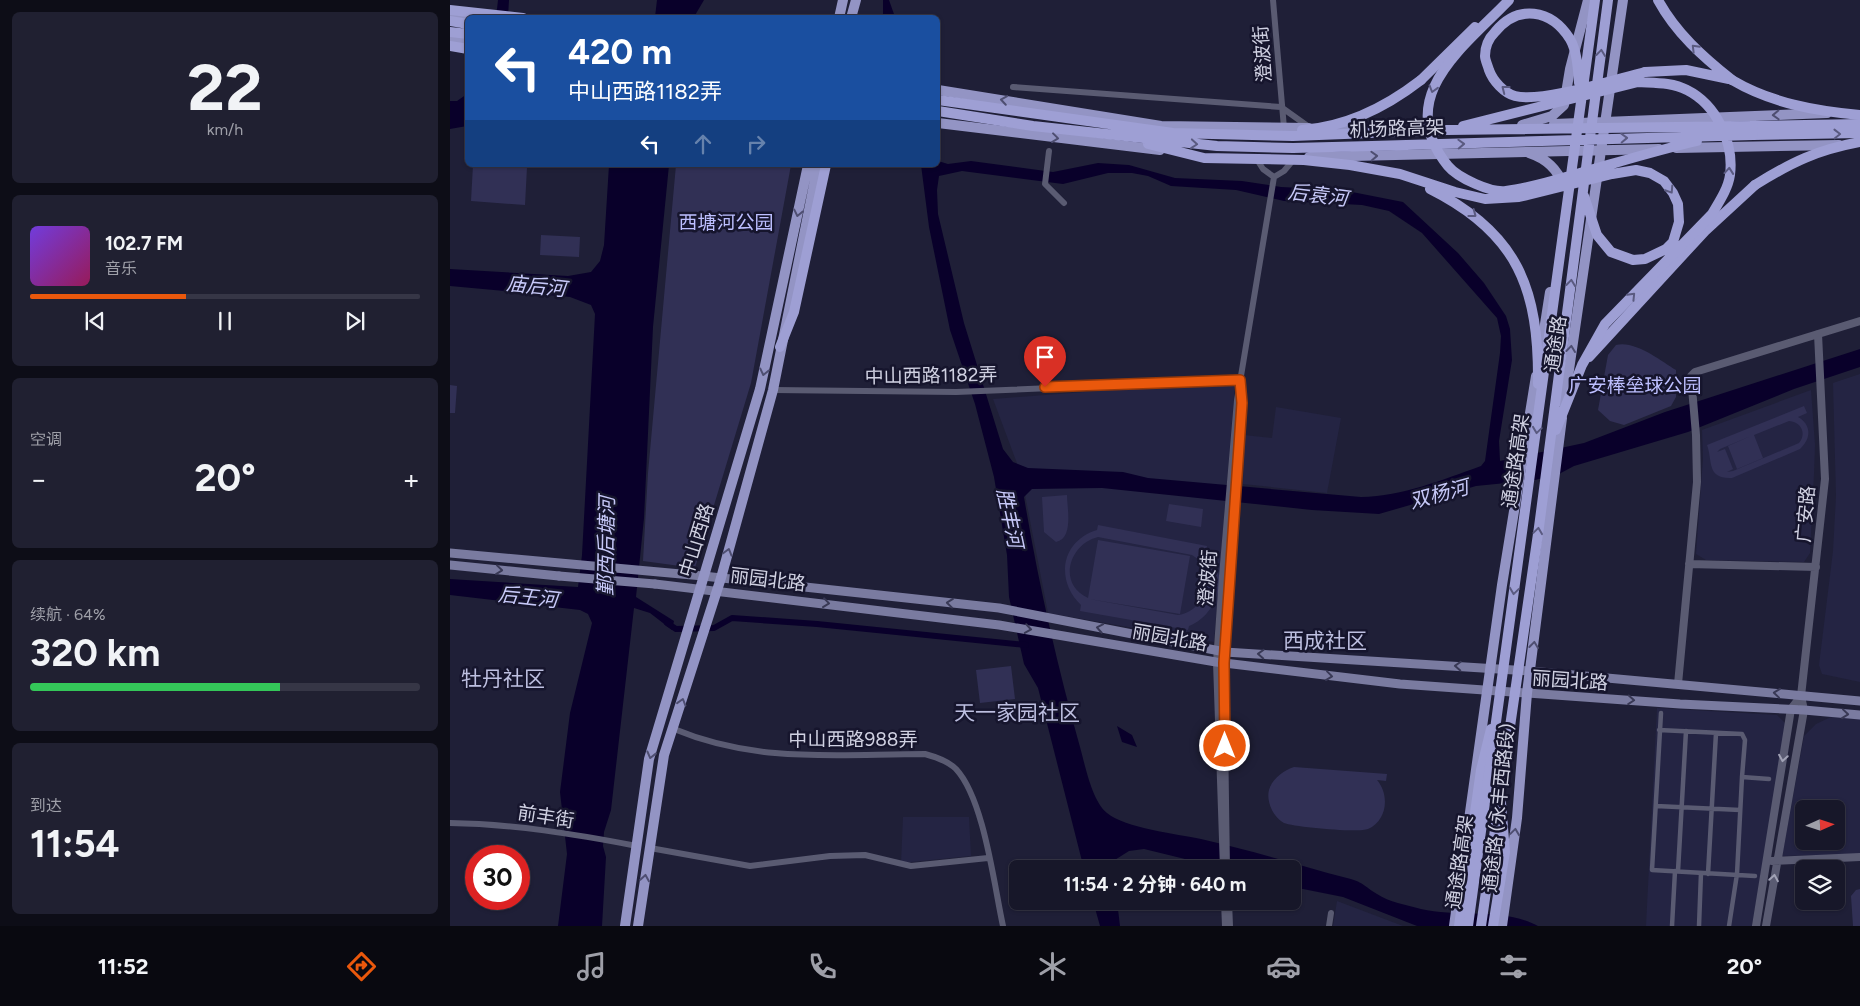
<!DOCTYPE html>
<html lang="zh">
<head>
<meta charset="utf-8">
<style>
	body { margin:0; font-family:Figtree,"Noto Sans SC",sans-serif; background:#202031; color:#f1f3f6; height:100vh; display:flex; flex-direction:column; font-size:19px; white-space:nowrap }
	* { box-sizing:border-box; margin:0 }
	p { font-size:16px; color:#9e9fa8 }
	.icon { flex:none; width:28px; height:28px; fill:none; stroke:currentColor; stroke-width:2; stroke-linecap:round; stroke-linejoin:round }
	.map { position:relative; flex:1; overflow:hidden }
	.side { display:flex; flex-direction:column; gap:12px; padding:12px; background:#0d0d17; width:450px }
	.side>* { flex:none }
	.hud { position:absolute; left:15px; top:15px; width:475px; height:152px; border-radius:8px; box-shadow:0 1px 4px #0004,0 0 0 1px #363646; background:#1a4fa0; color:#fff; overflow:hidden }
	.needle { width:32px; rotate:87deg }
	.controls { position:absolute; left:1345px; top:800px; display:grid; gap:10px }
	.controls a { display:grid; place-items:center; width:50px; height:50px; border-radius:8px; background:#171729; box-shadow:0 1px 4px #0004,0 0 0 1px #363646; font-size:25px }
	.speed { position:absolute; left:15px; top:845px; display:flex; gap:10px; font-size:25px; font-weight:700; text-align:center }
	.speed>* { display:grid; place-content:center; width:65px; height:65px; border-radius:50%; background:#171729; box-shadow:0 1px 4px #0004,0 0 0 1px #363646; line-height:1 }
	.speed .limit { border:8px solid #d22; background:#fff; color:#111 }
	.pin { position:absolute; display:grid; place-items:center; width:42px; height:42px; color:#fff; margin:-51px -21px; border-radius:50% 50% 50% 0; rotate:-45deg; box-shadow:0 0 5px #0007 }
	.pin .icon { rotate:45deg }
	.me { position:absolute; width:55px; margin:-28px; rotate:0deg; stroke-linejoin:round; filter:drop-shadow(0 0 4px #0008) }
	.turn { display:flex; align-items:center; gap:18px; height:105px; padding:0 20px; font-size:22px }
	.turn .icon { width:65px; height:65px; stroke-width:2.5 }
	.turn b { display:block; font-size:35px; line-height:42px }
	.lanes { display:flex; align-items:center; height:48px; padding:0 20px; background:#0003; justify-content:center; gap:25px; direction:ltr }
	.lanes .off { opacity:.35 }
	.big { font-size:38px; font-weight:700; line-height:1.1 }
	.side .tile { flex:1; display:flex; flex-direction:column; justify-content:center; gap:8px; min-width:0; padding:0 18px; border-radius:8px; background:#202031 }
	.side .dial { align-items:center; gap:0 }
	.dial b { font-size:65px; line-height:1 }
	.song { display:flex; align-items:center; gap:15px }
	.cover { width:60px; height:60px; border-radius:8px; background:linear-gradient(135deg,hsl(260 70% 55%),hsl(330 70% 35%)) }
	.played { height:5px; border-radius:2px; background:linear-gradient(90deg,#ea580c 40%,#363646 40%) }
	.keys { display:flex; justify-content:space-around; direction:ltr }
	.heat { display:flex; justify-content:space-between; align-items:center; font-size:28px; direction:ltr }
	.charge { height:8px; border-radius:4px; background:linear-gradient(90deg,#34c759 64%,#363646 0) }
	.trip { position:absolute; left:559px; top:860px; width:292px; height:50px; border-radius:8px; background:#171729; box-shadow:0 1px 4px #0004,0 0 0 1px #363646; font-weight:700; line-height:50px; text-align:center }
	.menu { display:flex; height:80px; justify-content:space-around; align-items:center; background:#090910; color:#9e9fa8 }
	.menu .icon { width:35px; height:35px }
	.menu .current { color:#ea580c }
	.menu b { font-size:22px; color:#f1f3f6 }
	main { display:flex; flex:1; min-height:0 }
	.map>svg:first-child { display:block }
</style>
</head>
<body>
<main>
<section class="side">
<div class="tile dial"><b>22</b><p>km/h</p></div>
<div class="tile">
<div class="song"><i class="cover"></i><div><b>102.7 FM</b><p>音乐</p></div></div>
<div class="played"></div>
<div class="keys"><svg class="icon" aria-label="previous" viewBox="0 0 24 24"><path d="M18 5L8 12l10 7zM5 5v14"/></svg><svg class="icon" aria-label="pause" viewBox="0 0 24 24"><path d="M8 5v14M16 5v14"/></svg><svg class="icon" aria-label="next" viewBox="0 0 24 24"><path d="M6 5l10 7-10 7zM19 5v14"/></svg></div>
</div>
<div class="tile"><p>空调</p>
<div class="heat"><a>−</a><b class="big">20°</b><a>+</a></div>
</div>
<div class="tile"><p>续航 · 64%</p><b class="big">320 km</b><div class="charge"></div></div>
<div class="tile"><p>到达</p><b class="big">11:54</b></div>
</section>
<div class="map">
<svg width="1410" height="926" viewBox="0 0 1410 926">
	<rect width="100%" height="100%" fill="#1f1f37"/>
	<!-- built -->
	<path fill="#242443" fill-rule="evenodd" d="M1410,374v308l-38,-8 -3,-9 14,-114 3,-55 -3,-113z
		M785,384l-21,258 -166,-29 -27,-139 -28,-75 144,-11z
		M1361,390l4,55 -1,29 -4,79 -6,9 -98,-2 -10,-6 7,-95 -1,-29z
		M826,407l65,11 -14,75 -84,-9 1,-49 28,3z
		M1207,708l120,7 9,9 -34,202h-106z
		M1381,717l29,2v135l-78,2 22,-120 12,-12zM1354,809h32v32h-32z
		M453,817h66l2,39 -70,7z
		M887,901l66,25h-70z"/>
	<!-- green -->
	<path fill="#313055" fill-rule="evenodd" d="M23,165l54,2 -2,38 -54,-4z
		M226,165h115l-40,218 -56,185 -52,-7 5,-88z
		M91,235l39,2 -1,20 -39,-2z
		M1166,345c19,-5 45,16 60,25v27l-5,9 -47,19 -14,-4 -12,-11 10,-55z
		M0,385l7,1 -2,27h-5z
		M1354,406l3,7 -9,4c14,8 13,22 2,32l-68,29c-26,1 -19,-17 -25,-33zM1339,421c12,1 18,12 10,22l-66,28 -6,1 6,-3 -8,-20 -8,3 3,-3 31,-13 -23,10 9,23 26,-11 -9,-23z
		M617,495c0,13 7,43 -11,47l-12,-10 -2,-35z
		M719,504l34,5 -2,18 -35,-6z
		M648,525l109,21 -1,9c27,19 9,62 -17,71l-1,4 -108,-19 1,-6c-26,-25 -20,-64 16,-75zM648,537l94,18c27,16 16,55 -14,60l-89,-16 91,15 10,-58 -92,-16 -10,58c-31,-14 -19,-54 10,-61z
		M561,666l4,33 -35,4 -4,-33z
		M844,767l93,7 -1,7 -9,-1c13,15 10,41 -9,49 -10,4 -74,-2 -84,-6 -11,-6 -18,-22 -15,-33 3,-11 15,-20 25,-23z
		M1410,889v37h-7l-2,-30 5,-6z"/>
	<!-- water -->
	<path fill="#09002a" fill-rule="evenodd" d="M48,0h11l-1,17 -12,1z
		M207,0h47l-10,17h-39z
		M433,0h6l6,17h-12z
		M17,94v32l-17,3v-28h7z
		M488,161l10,3 23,-3 82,11 45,-9 31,2 46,13 67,3 39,6 61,3 61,12 55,51 26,30 22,33 4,13 2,31 -13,81 1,20 84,-18 81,-31 195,-63v18l-66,22 -106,43 -114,34 -15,8 -24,6 -59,6 -97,28 -67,-4 -210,-22 -70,1 -8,8c14,84 33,168 56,250 5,18 12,54 27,66 18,15 70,21 94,26 49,11 97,26 146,39 16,4 17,8 30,16 12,8 29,11 44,15 38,9 82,-2 117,17h-121l-74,-29 -50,-10 -1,-18h-66l-82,-20 -15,2 -19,12 1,6h-27l-46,-181 -14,-24 -15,-67 -2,-42 -13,-78 -19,-73 -25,-74 -21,-103 -8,-62h17zM512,171l101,13 45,-11h24l16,3 23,10 65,4 48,11 78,4 27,6 33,22 75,85 4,18 -1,17 -15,108 -4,5c-39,14 -78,30 -120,31l-213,-19 -25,-6 -95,-4 -15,-6 -10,-13 -39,-126 -26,-109 -1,-24 2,-14z
		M159,165h60l-16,162 -9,191 -8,79 38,24 -2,9 -22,-17 -16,-5 -23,202 -7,22 -1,14 3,11 -4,69h-44l9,-72 -7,-62 10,-79 22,-90 -4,-9 -8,-4 -130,-15v-16l128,8 4,-32 13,-241 -4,-9 -21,-8 -120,-11v-17l118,7 23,-4 9,-11 4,-16z
		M667,726l15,9 5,12 -15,-5z
		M643,901h24l3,25h-20z"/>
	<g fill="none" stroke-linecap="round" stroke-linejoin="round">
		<!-- canal -->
		<path stroke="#09002a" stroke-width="6" d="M217,623l9,6 38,-1 18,-10 85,6 209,21"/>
		<!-- pedestrian -->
		<path stroke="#5a5b72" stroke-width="4.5" d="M1211,713l-9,157 103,6
			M1209,730l83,4 3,6 -3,37
			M1206,806l84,4
			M1228,871l8,-140
			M1258,874l8,-141
			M1222,926l3,-55
			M1249,926l2,-53
			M1279,926l8,-52 5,-97 27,2"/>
		<!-- minor -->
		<path stroke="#5a5b72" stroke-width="6" d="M823,0l11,128
			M563,87l268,20 28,20
			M599,151l-4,33 19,19
			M806,158l7,11 11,8
			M323,390l183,2 284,-12
			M224,729c84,35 163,25 251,25 11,3 23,7 31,15 28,30 38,116 47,157
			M0,823c63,1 125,11 187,23
			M200,848l100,18 80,-10 35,-1 46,11 77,-8
			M773,869l-7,-207 6,-86 15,-176 37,-223 10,-6 10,-12
			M777,869l-3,-206 18,-260 -1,-15
			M774,901l1,25
			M779,901l1,25
			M879,926l2,-13"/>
		<!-- tertiary -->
		<path stroke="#5a5b72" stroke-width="8" d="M1239,564l127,3
			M1228,684l19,-202 -1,-47 -5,-59 4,-4 165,-51
			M1322,861l88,-4
			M1306,926l35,-217 10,-13
			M1316,926l38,-216 -3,-14 24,-217 -7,-145"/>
		<!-- secondary -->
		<path stroke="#7a7ba0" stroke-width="9" d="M0,553l253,23 296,32 226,44 305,19 330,30
			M0,565l109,11
			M205,584l344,41 217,37 184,22 280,20 124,6 56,5"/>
		<!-- primary -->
		<path stroke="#9394c4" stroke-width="10" d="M0,14l18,4
			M389,18l4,-18
			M401,18l5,-18
			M0,39l18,3
			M488,90l223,36 148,2
			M488,123l222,27
			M1104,124l273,-11
			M1072,125l30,-9 12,-11 6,-36 18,-69
			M879,128h63
			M1226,148l163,-3
			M1079,153c18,6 28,16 35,33
			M859,157l350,-8
			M1090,356l10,-64
			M1114,404l59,-404
			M175,926l24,-167 111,-370 48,-224
			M188,926l26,-171 57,-177 52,-188 45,-225
			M1004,926l48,-341 34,-209
			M1052,926l15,-108 10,-125 35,-275"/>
		<!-- trunk -->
		<path stroke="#9e9fd4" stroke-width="10" d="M1208,0c18,33 45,57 74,80
			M0,10l73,8
			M0,21l18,3
			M0,32l18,2
			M0,46l18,3
			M1195,72l41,-2 43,9
			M971,80l54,-53
			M1303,126l107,-2
			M1303,135l107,-2
			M330,347l14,-35 32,-147
			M1139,357l116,-126 50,-46
			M1009,926l22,-156 10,-41
			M1043,926l12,-74 -4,-49"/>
		<!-- secondary-bridge -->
		<path stroke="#7a7ba0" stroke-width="9" d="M109,576l96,8"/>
		<!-- trunk-bridge -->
		<path stroke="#9e9fd4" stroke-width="10" d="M1059,0c-45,47 -117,97 -61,166 10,12 43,27 58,25 25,-3 50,-11 74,-18 39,-11 78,-23 117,-32
			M1282,80c39,23 83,31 128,35
			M1129,83c-1,-14 -2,-32 -9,-44 -19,-30 -52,-35 -75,-7 -6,6 -10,15 -10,24 0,4 3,10 4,14 4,11 15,23 26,26 27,7 101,-17 130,-24
			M488,100l235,33 120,3 154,-6 306,-4
			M488,111l95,15 184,20 76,2 79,-2 381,-11
			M1013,126l175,-44c16,1 34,0 49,8 30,15 47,53 43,85 -2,14 -11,27 -18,39l-107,110 -23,41 -26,65
			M852,130c45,-3 84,-23 119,-50
			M698,144l56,14 100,2 46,5 50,9 55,18 30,7 34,-2 93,-23 24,-4 14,3 14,8 9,12 5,11 1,18 -6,20 -7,7 -21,10 -12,1 -22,-8 -14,-17 -13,-39
			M1305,185c37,-23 62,-35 105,-43
			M980,189c88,44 109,100 108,195
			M1018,926l127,-926
			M1031,926l58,-399 69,-527"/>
	</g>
	<!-- one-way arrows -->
	<defs><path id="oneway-chevron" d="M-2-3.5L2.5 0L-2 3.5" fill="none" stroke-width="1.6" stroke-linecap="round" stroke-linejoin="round" transform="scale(1.25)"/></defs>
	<g stroke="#5a5a80">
		<use href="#oneway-chevron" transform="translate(1245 48) rotate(-135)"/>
		<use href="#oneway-chevron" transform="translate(1151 53) rotate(-83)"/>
		<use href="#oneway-chevron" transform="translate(983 89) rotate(107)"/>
		<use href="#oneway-chevron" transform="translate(1055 89) rotate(-142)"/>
		<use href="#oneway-chevron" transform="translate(1387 134) rotate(-1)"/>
		<use href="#oneway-chevron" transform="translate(1174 138) rotate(-2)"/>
		<use href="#oneway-chevron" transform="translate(744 144) rotate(5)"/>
		<use href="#oneway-chevron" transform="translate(1011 144) rotate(-2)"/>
		<use href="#oneway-chevron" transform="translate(1279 171) rotate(-85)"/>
		<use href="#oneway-chevron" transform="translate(1220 190) rotate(57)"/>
		<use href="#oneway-chevron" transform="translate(1023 214) rotate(37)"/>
		<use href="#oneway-chevron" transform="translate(1121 283) rotate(-83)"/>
		<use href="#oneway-chevron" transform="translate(1182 296) rotate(-46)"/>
		<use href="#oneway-chevron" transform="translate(1087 430) rotate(98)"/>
		<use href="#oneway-chevron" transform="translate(1088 531) rotate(-82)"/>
		<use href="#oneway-chevron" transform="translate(1064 591) rotate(98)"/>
	</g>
	<g stroke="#4e4e71">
		<use href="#oneway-chevron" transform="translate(554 100) rotate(-171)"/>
		<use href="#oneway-chevron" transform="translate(1326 115) rotate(178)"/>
		<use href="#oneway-chevron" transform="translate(605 138) rotate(7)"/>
		<use href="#oneway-chevron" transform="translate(924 156) rotate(-2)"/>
		<use href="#oneway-chevron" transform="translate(348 213) rotate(102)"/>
		<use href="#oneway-chevron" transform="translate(1121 349) rotate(-83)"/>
		<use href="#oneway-chevron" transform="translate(314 372) rotate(103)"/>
		<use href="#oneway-chevron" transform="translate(278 552) rotate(-74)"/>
		<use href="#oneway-chevron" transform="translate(1084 645) rotate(-83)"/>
		<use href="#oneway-chevron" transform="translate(232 702) rotate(-73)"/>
		<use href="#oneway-chevron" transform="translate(201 755) rotate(104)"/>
		<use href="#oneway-chevron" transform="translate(1065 832) rotate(-82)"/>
		<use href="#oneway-chevron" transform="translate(195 878) rotate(-81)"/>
	</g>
	<g stroke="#393955">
		<use href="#oneway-chevron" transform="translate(49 570) rotate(6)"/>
		<use href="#oneway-chevron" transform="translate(376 603) rotate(7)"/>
		<use href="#oneway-chevron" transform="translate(500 603) rotate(-174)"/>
		<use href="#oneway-chevron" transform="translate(650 628) rotate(-169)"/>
		<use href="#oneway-chevron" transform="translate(578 629) rotate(9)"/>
		<use href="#oneway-chevron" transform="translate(811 654) rotate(-177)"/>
		<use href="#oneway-chevron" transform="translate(1008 666) rotate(-177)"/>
		<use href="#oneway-chevron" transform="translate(879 676) rotate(7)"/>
		<use href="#oneway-chevron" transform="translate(1327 693) rotate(-174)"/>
		<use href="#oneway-chevron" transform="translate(1181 700) rotate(4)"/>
		<use href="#oneway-chevron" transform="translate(1395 714) rotate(6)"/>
	</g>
	<g stroke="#a1a2b5">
		<use href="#oneway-chevron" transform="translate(1333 758) rotate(99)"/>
		<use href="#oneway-chevron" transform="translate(1324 878) rotate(-81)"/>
	</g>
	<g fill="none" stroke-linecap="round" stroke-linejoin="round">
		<!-- route casing -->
		<g stroke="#983908" stroke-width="12">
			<path id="route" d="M595,387l195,-7 2,23 -18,260 1,83"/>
		</g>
		<!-- route -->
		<use href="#route" stroke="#ea580c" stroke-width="9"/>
	</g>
	<g text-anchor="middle" stroke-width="5" stroke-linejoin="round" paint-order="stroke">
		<!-- street labels -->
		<g font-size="19" fill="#d0d1e2" stroke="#16152d">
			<text transform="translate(812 54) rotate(-94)" y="7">澄波街</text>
			<text transform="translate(947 128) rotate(-2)" y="7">机场路高架</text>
			<text transform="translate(1105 344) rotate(-82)" y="7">通途路</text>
			<text transform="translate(481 375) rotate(-1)" y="7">中山西路1182弄</text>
			<text transform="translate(1065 461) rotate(-82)" y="7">通途路高架</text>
			<text transform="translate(1355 514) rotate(-85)" y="7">广安路</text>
			<text transform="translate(246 540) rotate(-73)" y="7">中山西路</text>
			<text transform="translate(757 578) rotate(-86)" y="7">澄波街</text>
			<text transform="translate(318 579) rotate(7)" y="7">丽园北路</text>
			<text transform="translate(720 637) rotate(10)" y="7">丽园北路</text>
			<text transform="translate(1120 680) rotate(4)" y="7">丽园北路</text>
			<text x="403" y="746">中山西路988弄</text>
			<text transform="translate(1048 808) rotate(-84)" y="7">通途路 (永丰西路段)</text>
			<text transform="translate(96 816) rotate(9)" y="7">前丰街</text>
			<text transform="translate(1009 862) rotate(-82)" y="7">通途路高架</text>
		</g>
		<!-- park labels -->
		<g font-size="19" fill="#bdbfff" stroke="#16152d">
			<text x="276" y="229">西塘河公园</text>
			<text x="1185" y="392">广安棒垒球公园</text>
		</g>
		<!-- water labels -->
		<g font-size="20" font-style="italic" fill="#c7c9f9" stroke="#16152d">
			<text transform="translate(868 195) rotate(7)" y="7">后袁河</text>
			<text transform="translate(86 286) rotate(6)" y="7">庙后河</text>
			<text transform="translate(989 494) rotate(-15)" y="7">双杨河</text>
			<text transform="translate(560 518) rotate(78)" y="7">胜丰河</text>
			<text transform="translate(156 546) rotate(-89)" y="7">鄞西后塘河</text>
			<text transform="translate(78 597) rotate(6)" y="7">后王河</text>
		</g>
		<!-- quarter labels -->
		<g font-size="21" fill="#bdbfe0" stroke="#16152d">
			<text x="875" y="648">西成社区</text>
			<text x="53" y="686">牡丹社区</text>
			<text x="567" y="720">天一家园社区</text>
		</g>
	</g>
</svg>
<div class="controls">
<a><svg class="needle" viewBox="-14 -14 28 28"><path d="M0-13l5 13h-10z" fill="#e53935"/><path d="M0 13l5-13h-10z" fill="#9e9fa8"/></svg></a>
<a><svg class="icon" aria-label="layers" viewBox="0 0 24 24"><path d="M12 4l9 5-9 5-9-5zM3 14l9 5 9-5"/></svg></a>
</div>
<div class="speed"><div class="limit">30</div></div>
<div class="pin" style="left:595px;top:387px;background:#d93025"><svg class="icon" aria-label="arrive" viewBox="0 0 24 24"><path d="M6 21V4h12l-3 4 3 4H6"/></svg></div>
<svg class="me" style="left:775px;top:746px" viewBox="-20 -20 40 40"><circle r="17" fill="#ea580c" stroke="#fff" stroke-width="3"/><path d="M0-11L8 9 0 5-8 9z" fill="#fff"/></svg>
<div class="trip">11:54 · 2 分钟 · 640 m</div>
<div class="hud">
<div class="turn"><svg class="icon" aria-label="left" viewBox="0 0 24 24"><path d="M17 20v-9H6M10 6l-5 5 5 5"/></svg><div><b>420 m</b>中山西路1182弄</div></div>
<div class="lanes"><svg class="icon" aria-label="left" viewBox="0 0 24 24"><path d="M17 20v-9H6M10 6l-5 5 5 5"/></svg><svg class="icon off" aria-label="ahead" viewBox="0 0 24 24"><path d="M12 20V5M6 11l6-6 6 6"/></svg><svg class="icon off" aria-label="right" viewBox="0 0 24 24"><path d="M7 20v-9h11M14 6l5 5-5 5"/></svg></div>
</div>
</div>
</main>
<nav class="menu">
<b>11:52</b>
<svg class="icon current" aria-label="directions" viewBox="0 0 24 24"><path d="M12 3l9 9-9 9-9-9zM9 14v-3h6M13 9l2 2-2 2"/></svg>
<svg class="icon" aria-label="music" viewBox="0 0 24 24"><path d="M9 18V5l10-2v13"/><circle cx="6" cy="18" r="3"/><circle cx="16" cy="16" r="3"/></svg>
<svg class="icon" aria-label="phone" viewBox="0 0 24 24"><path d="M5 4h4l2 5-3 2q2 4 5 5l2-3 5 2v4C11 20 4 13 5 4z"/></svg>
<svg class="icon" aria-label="climate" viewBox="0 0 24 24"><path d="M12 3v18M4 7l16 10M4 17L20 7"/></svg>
<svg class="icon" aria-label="car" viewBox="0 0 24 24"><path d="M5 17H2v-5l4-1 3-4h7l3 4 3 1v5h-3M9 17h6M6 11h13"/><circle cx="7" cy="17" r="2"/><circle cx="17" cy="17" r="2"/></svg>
<svg class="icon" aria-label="filters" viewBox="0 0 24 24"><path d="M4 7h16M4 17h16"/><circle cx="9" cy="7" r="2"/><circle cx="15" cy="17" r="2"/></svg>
<b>20°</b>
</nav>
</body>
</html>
